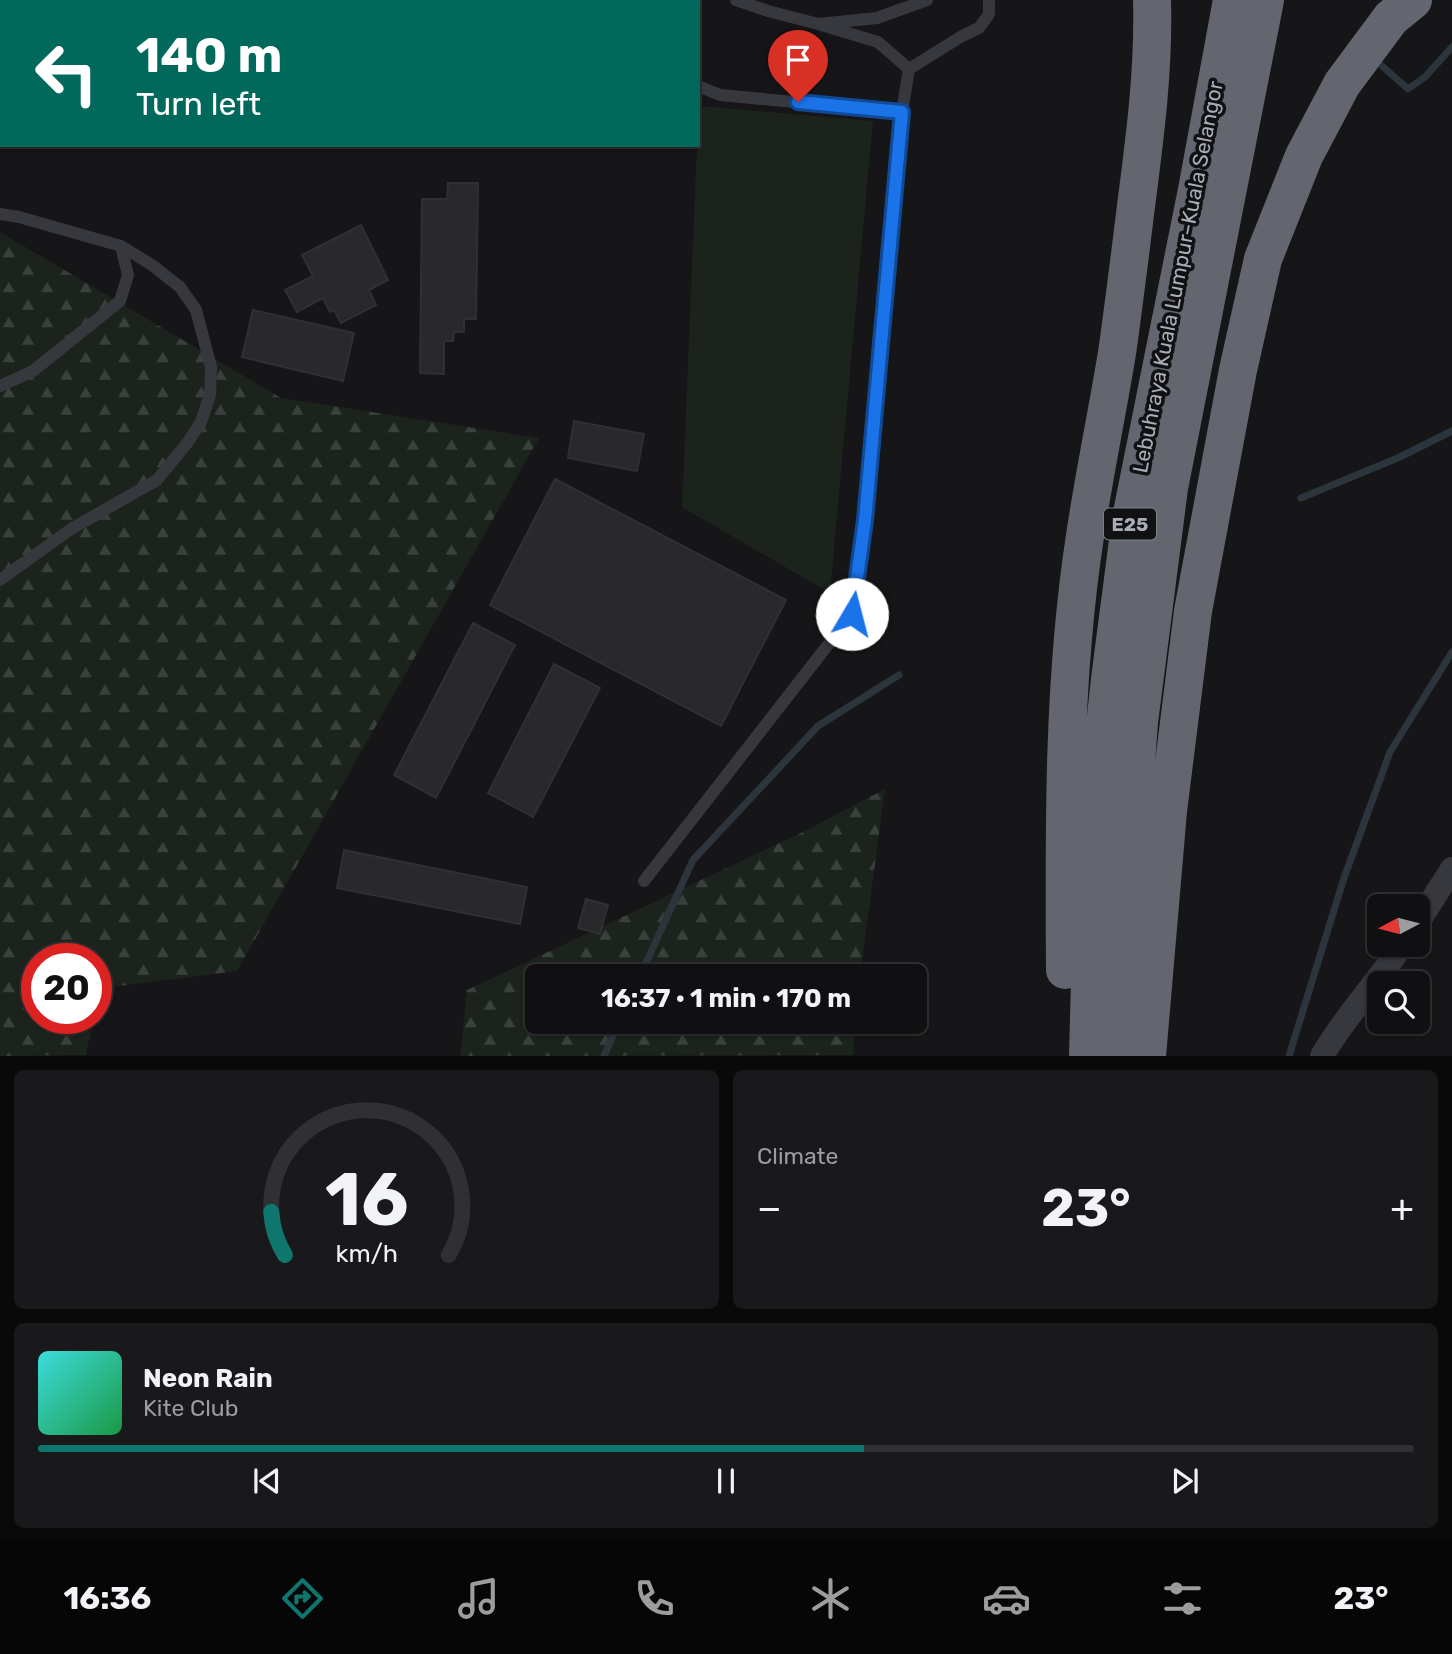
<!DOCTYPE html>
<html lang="en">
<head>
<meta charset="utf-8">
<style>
	body { margin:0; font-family:Rubik,sans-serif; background:#19191b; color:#f1f3f6; height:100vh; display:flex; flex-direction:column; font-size:26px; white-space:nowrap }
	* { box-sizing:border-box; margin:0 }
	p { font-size:23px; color:#9c9d9f }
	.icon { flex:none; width:38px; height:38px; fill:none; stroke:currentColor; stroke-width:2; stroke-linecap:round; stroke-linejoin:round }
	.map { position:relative; height:1056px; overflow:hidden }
	.side { display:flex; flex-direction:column; gap:14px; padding:14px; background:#09090a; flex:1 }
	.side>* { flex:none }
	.hud { position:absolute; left:0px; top:0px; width:700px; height:147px; box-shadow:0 2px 5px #0004,0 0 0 2px #303032; background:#00695c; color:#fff; overflow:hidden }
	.needle { width:46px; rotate:263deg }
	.controls { position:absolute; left:1367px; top:894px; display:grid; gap:14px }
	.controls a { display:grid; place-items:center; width:63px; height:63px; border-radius:10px; background:#101012; box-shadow:0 2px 5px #0004,0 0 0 2px #303032; font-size:35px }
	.speed { position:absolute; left:21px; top:943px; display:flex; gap:14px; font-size:35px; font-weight:700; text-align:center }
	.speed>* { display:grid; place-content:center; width:91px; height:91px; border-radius:50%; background:#101012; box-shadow:0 2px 5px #0004,0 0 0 2px #303032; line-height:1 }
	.speed .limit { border:10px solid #d22; background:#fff; color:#111 }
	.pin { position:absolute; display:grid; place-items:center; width:60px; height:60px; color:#fff; margin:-72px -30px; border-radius:50% 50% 50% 0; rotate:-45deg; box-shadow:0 0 7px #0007 }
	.pin .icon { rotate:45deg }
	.me { position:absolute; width:77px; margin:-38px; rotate:8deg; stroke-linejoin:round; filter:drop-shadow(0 0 5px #0008) }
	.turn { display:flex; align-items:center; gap:24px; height:147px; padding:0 21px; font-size:32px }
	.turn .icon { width:91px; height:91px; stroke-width:2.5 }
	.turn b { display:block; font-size:49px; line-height:60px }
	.big { font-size:52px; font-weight:700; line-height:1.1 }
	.side .widget { flex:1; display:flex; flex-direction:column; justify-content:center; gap:10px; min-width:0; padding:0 24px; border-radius:10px; background:#19191b }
	.side .dial { align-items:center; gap:0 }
	.dial svg { height:182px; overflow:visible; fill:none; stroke:#303032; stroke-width:7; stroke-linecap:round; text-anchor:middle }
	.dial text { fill:#f1f3f6; stroke:none }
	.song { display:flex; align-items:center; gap:21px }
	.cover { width:84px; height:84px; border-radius:10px; background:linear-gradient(135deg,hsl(180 70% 55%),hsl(140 70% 35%)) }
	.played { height:7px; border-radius:4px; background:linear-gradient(90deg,#0f766e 60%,#303032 60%) }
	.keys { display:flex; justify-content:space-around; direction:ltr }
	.heat { display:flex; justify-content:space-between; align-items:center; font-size:38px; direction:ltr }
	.side .tiles { flex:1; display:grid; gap:14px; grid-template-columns:1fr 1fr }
	.widget:last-child { grid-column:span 2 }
	.trip { position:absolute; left:525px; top:964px; width:402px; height:70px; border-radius:10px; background:#101012; box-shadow:0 2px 5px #0004,0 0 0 2px #303032; font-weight:700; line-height:70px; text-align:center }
	.tabs { display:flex; height:112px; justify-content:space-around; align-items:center; background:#060607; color:#9c9d9f }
	.tabs .icon { width:49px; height:49px }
	.tabs .current { color:#0f766e }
	.tabs b { font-size:32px; color:#f1f3f6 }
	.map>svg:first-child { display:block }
</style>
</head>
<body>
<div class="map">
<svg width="1452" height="1056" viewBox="0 0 1452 1056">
	<defs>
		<pattern id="forest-firs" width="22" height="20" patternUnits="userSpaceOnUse" patternTransform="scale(1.75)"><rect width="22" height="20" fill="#1c231d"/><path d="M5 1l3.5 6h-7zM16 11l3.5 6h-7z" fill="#3a403c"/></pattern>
	</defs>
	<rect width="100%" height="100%" fill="#161618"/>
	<!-- forest -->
	<path fill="url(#forest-firs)" d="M0,232l281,166 258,40 -302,533 -134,17 -7,25v-54h-59v59l58,1 -10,36 -85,1z
		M885,789l-25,187h-323v46h318l-2,33 -393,1 7,-66 334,-157z"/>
	<!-- pitch -->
	<path fill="#1c231d" d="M699,106l174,15 -43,472 -148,-86 15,-362h1z"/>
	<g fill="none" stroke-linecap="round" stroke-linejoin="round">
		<!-- stream -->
		<path stroke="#2c353c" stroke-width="7" d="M1382,66l26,23 17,-12 27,-30
			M1301,498l99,-41 52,-26
			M640,976l53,-116 125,-134 81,-51
			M604,1056l15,-34
			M1289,1056l55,-178 46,-126 62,-100"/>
	</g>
	<!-- building -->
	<path fill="#29292c" stroke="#303034" stroke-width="2" d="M448,183h30l-2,136h-12v13h-10l-1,9h-9v33l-24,-1 2,-174h25z
		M361,225l27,55 -19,10 7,15 -35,18 -7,-13 -4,2 -7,-14 -26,14 -12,-22 28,-14 -11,-21z
		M253,310l101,23 -11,48 -101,-24z
		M574,421l70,13 -7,37 -69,-13z
		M555,479l231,121 -65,126 -231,-121z
		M473,623l42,22 -79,153 -42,-23z
		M554,664l46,24 -67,129 -45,-24z
		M344,850l183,37 -7,37 -183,-36z
		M586,899l22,6 -8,29 -22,-6z"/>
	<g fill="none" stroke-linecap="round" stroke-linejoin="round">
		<!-- lane -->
		<path stroke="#37383d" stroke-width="12" d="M736,0l32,11 50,13 59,-6 50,-18
			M598,2l2,-2
			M909,69l53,-33 17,-8 10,-14v-14
			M698,86l22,9 182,17
			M0,214l19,3 102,29 31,19 28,22 16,23 15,57 -1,28 -9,27 -13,20 -31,38 -86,49 -71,51
			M0,386l33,-15 87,-70 8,-26 -7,-29
			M644,881l208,-267 13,-94 37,-408 7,-43 -31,-27 -60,-18"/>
		<!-- street -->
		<path stroke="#37383d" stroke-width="24" d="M1418,922l34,-53
			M1322,1056c23,-40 55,-73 80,-111"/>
		<!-- highway -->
		<path stroke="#63666e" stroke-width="38" d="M1065,970c-1,-145 -2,-291 20,-434 9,-61 22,-122 32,-183 7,-49 13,-98 19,-147 9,-69 18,-137 16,-206
			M1088,1056l6,-227 16,-150 21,-161 66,-328 35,-190
			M1120,1056l6,-159 13,-175 30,-234 96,-488
			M1147,1056l21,-245 25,-200 45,-241 25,-111 41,-103 38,-72 49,-66 22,-18"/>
	</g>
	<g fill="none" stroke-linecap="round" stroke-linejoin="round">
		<!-- route casing -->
		<g stroke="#114b97" stroke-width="18">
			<path id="route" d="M798,102l104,10 -37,408 -13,94"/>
		</g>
		<!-- route -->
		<use href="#route" stroke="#1a73e8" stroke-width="12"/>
	</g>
	<g text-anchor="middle" stroke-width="7" stroke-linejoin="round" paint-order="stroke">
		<!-- shield labels -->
		<rect fill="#111113" stroke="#7b7e86" stroke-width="2" x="1104" y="508.5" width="52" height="31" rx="5"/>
		<g font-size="19" font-weight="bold" fill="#a8adb8">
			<text x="1130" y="531">E25</text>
		</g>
		<!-- street labels -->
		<g font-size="21" fill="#a8adb8" stroke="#111113">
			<text transform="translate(1178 277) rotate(-79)" y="7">Lebuhraya Kuala Lumpur–Kuala Selangor</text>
		</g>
	</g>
</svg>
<div class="controls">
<a><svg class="needle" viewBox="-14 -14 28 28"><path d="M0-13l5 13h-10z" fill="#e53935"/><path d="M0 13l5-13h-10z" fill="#9c9d9f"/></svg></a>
<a><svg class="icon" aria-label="search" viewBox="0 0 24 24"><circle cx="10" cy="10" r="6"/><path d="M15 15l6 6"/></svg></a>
</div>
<div class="speed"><div class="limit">20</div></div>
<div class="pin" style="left:798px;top:102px;background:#d93025"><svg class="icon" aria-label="arrive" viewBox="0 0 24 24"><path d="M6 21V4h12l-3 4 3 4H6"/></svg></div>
<svg class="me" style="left:852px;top:614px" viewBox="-20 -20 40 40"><circle r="19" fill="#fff"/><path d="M0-13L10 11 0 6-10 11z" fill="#1a73e8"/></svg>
<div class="trip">16:37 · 1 min · 170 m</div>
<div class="hud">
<div class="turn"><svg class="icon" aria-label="left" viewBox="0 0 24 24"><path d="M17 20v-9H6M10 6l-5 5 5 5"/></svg><div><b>140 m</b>Turn left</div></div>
</div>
</div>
<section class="side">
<div class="tiles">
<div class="widget dial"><svg viewBox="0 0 100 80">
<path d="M14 69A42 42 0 1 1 86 69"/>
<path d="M14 69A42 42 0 0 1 8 50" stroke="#0f766e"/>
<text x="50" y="56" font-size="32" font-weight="700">16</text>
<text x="50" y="72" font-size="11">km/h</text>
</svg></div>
<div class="widget"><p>Climate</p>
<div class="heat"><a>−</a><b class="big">23°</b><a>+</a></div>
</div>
<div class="widget">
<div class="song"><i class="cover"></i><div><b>Neon Rain</b><p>Kite Club</p></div></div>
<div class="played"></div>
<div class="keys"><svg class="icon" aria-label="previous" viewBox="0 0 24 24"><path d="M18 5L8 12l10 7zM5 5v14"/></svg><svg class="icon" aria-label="pause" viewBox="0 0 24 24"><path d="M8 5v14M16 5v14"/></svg><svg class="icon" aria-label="next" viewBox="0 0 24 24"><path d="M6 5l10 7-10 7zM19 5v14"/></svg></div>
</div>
</div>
</section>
<nav class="tabs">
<b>16:36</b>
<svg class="icon current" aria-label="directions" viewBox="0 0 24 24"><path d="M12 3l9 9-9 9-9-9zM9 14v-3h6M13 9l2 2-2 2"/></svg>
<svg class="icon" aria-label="music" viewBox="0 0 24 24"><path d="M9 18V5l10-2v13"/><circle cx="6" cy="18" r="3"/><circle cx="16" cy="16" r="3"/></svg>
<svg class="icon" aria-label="phone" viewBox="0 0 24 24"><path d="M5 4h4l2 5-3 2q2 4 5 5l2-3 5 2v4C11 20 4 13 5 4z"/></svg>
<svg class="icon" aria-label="climate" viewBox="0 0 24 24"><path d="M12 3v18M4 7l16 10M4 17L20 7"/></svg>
<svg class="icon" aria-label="car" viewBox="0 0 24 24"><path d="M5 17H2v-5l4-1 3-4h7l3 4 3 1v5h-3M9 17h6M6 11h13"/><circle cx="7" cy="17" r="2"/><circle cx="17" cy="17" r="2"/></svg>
<svg class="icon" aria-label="filters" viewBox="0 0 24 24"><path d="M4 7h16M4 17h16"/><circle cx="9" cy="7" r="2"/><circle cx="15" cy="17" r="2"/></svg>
<b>23°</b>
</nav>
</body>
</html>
